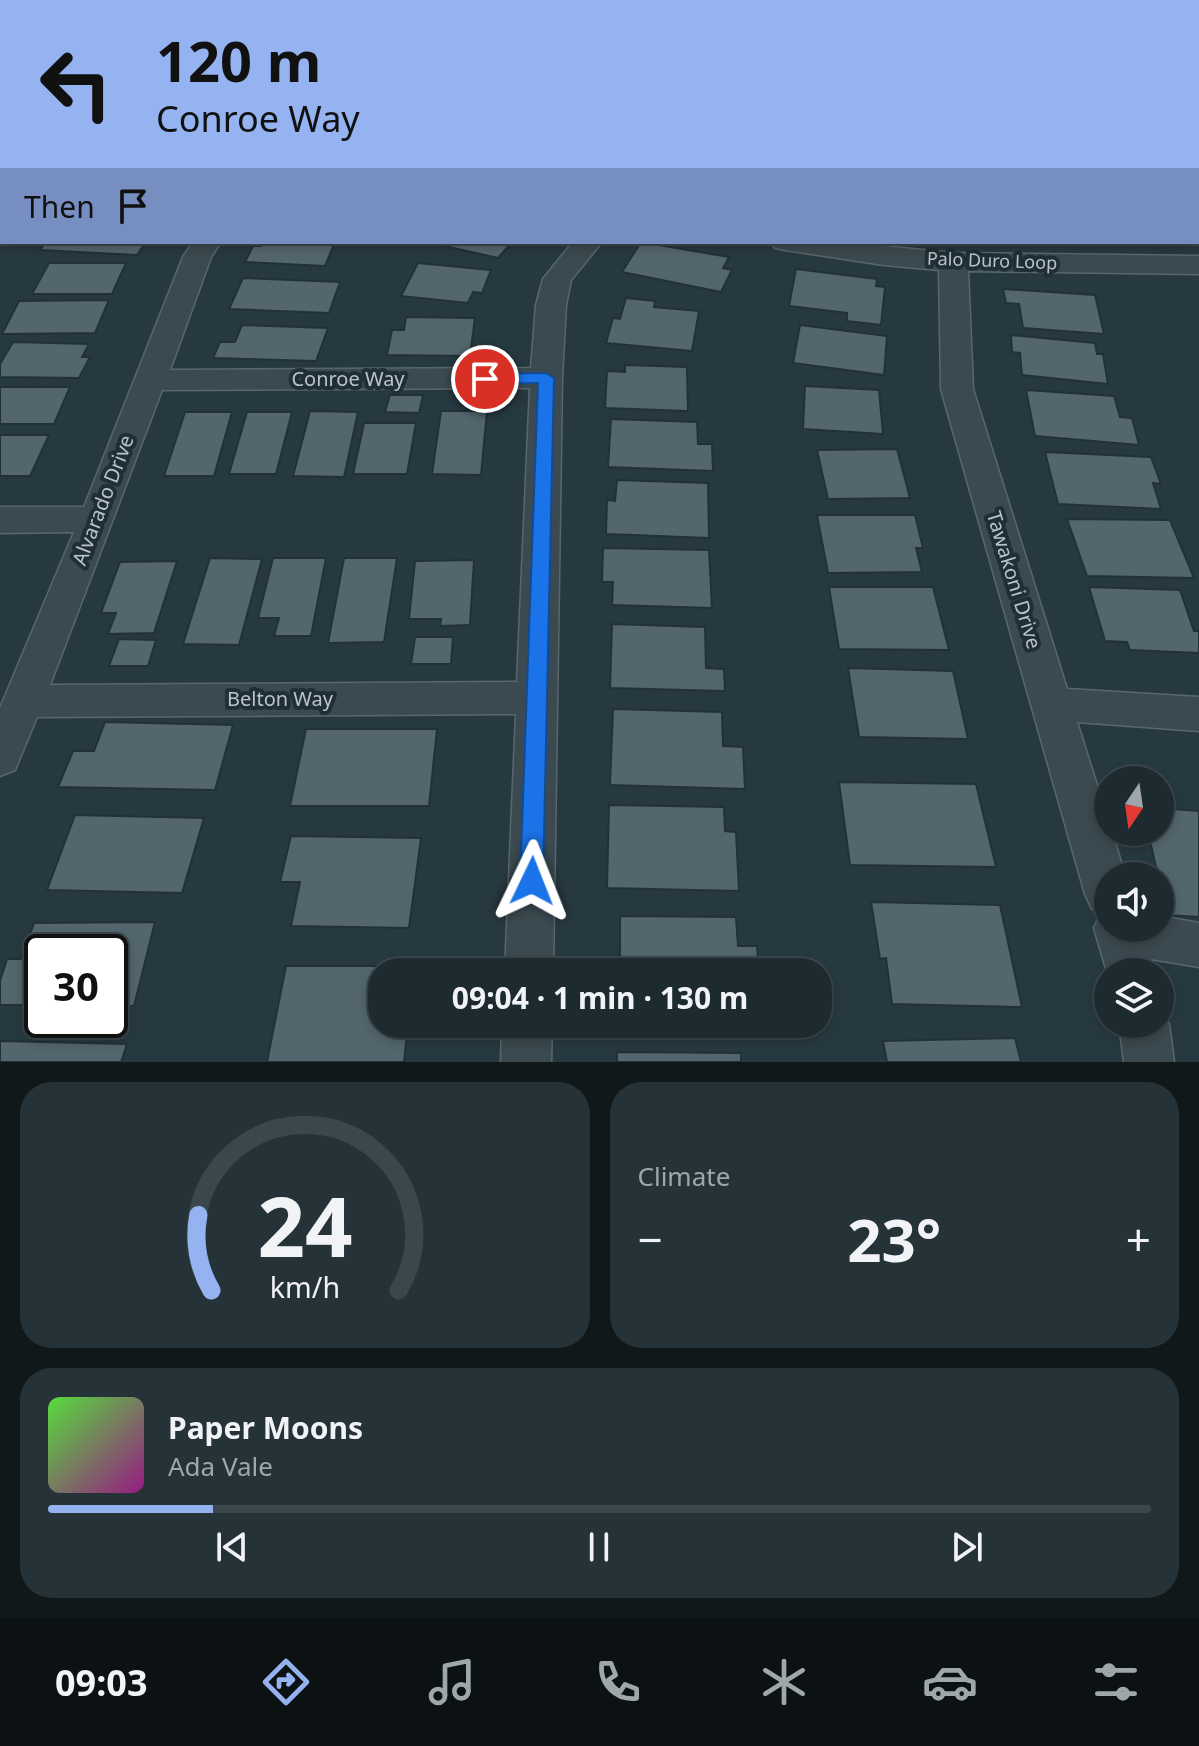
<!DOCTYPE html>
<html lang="en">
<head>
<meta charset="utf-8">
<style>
	body { margin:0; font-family:"Noto Sans",sans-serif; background:#253338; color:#f1f3f6; height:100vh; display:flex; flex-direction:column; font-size:30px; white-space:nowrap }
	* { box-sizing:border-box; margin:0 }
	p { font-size:26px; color:#a0a7ab }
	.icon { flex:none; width:44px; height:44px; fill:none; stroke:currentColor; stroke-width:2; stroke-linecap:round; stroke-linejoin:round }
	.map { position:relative; height:1062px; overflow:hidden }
	.details { display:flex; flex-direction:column; gap:20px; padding:20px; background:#10181a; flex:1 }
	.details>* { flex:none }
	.banner { position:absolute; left:0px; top:0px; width:1200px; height:244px; box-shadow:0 4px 12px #0003,0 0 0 2px #3b474c; background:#95b2f1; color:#111; overflow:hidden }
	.needle { width:52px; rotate:193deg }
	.controls { position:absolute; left:1094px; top:766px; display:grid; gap:16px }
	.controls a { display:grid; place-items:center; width:80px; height:80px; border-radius:50%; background:#1d2b30; box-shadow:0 4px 12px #0003,0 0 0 2px #3b474c; font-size:40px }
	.speed { position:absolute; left:24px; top:934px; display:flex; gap:16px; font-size:40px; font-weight:700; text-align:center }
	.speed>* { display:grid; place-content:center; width:104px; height:104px; border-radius:50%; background:#1d2b30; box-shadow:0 4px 12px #0003,0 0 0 2px #3b474c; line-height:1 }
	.speed .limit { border:4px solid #111; border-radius:12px; background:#fff; color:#111 }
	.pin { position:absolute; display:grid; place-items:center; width:68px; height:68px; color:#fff; margin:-34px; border:4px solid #fff; border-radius:50%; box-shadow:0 2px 8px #0007 }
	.me { position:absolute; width:88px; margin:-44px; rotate:2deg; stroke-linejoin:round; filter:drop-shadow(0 0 6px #0008) }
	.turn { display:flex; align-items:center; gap:28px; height:168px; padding:0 24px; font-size:36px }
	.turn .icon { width:104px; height:104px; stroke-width:2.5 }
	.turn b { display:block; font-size:56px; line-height:68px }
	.then { display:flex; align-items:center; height:76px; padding:0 24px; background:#0003; gap:16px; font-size:30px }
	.big { font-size:60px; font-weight:700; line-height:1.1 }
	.details .widget { flex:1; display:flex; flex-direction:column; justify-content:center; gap:12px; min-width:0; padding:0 28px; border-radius:32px; background:#253338 }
	.details .dial { align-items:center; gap:0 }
	.dial svg { height:208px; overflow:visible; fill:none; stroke:#3b474c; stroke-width:7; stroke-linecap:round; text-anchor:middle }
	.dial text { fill:#f1f3f6; stroke:none }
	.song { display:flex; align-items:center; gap:24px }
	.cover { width:96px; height:96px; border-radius:12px; background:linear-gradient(135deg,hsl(110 70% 55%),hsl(310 70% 35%)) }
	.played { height:8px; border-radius:4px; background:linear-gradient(90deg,#95b2f1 15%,#3b474c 15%) }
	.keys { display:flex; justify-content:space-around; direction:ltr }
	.heat { display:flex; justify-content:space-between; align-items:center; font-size:44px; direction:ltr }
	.details .tiles { flex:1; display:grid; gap:20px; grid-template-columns:1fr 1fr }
	.widget:last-child { grid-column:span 2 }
	.trip { position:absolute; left:368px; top:958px; width:464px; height:80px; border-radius:32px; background:#1d2b30; box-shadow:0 4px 12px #0003,0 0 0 2px #3b474c; font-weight:700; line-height:80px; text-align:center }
	.menu { display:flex; height:128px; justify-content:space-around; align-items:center; background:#0c1113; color:#a0a7ab }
	.menu .icon { width:56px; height:56px }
	.menu .on { color:#95b2f1 }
	.menu b { font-size:36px; color:#f1f3f6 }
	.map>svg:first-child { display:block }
</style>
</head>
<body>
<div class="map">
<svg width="1199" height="1062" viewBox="0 0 1199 1062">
	<rect width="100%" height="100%" fill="#273940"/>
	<!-- building -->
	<path fill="#53666d" stroke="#223137" stroke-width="2" d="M46,242h100l-9,13 -97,-5z
		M264,242h71l-10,24 -80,-4 8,-16h8z
		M427,242h85l-14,16z
		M641,242l88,15 -6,11 9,2 -11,22 -99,-20z
		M49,263h77l-14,31h-80z
		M418,263l73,7 -9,23 -9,-1 -5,11 -67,-7z
		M796,269l81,10 -1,7 9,1 -4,38 -34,-4v-8l-58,-7z
		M243,278l97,4 -11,31 -100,-4z
		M1003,289l92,6 9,39 -81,-6 -4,-24 -13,-1z
		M626,298l29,3 -1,6 45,4 -7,40 -86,-8 7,-25 7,1z
		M109,300l-14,33 -93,1 17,-33z
		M406,317l69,1 -5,38 -83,-1 5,-25h12z
		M242,325l86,3 -12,33 -103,-3 7,-16h15z
		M800,325l87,11 -3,39 -91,-12z
		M1011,335l84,8 2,11h6l5,30 -86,-9 -2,-22 -8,-1z
		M13,342l76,2 -7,13h8l-11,21 -79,-1v-13z
		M625,365l62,2 1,44 -83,-3 2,-37 18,1z
		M805,386l74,4 4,44 -80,-5z
		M0,387h70l-16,37h-54z
		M1026,390l88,6 6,21 12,1 7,27 -104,-9z
		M390,395h33l-4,18 -34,-1z
		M310,411l48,1 -14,65 -51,-1z
		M441,411h46l-6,64 -49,-1z
		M185,412h47l-18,64h-50z
		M247,412h45l-16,62h-47z
		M611,419l86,3 1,22h14l1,27 -105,-4z
		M364,423h52l-9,51h-54z
		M0,435h49l-19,41h-30z
		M897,449l13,49 -82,1 -11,-49z
		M1045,452l106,5 10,27 -8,-1 8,26 -103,-5z
		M617,480l91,3 1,55 -103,-4 1,-34 8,1z
		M817,515h98l8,33h-7l6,24 -94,1z
		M1067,519l103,1 24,58 -107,-2z
		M603,548l106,2 3,58 -100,-3 1,-23h-11z
		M210,558l52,1 -23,86 -56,-1z
		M273,558h53l-15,78h-37l5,-18h-21z
		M344,558h53l-13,84 -56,1z
		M474,560l-4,65 -30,1 1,-7h-32l6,-58z
		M177,561l-23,72 -46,1 8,-21h-15l19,-51z
		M829,587h104l16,63 -110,-1z
		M1089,587l91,3 14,41h5v22l-69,-3 -3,-8 -22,-1z
		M612,624l93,3 1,41 18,1 1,22 -115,-3z
		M415,637h38l-2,27h-40z
		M119,639l37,1 -8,26h-39z
		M848,668l105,3 15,68 -109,-2z
		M613,709l109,3 1,34 20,1 2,42 -135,-4z
		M105,722l128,3 -18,65 -157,-3 15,-36h21z
		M306,729h131l-8,77h-139z
		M839,782l137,2 20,83 -146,-2z
		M609,805l115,2 1,24 11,1 3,59 -132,-3z
		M1160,808l39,3v106l-32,-2 -19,-83h12z
		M75,815l129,3 -22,75 -135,-3z
		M291,836l130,2 -12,90 -118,-2 9,-44h-20z
		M871,902l129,3 22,102 -130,-3 -6,-46 -6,1z
		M620,916l116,1 2,29h19l2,26h-139z
		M155,922l-21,84h-24v-54h-68v53h-42v-24l7,-22h14l13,-36z
		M286,966h128v6h-32v52h26l-4,38h-137z
		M1015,1038l6,24h-134l-4,-21z
		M0,1041l127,3 -6,18h-121z
		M617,1052l124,1v9h-124z"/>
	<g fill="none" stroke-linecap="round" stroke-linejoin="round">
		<!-- minor casing -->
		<g stroke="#59676d" stroke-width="3">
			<path id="minor" d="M198,0h24l2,2h-24z
				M408,0h25l-27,2z
				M1169,0h27l2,2h-27z
				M193,242h28l-10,15 -41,113 361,-2 5,-63 7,-26 30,-37h29l-31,38 -5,25 -4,73 -9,594h-48l11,-258 -479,3 -22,53 -15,6v-68l74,-176 -74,1v-26h84l99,-250zM530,388l-13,294 -467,3 112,-295z
				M771,242h70l112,11 246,3v18l-231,-3 5,118 94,300 132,8v34l-122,-9 31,98v12h4l13,44h-17v52h52v-12l39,7v44l-48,-8 4,13h-47v3l-1,-3 -13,-44 7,-15 -9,-4 -7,-15 -144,-505 -2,-119 -55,-5 -99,-15 -10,-2z
				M1160,1006l9,18 5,38h-50l-5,-38h41z
				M502,1024h50l-1,38h-50z"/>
		</g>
		<!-- minor -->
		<use href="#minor" fill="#3b4a50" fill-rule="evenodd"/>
	</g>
	<!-- route -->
	<path fill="#1a73e8" stroke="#114b97" stroke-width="2" d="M546,373l8,5 -11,503 -3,7 -8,3 -9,-3 -3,-7 18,-498 -53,1 -8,-5 8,-5z"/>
	<g text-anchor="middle" stroke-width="8" stroke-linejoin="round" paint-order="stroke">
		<!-- far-street labels -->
		<g font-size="18" fill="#b8c4ca" stroke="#202f35">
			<text transform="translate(992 261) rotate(2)" y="6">Palo Duro Loop</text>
		</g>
		<!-- street labels -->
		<g font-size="20" fill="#b8c4ca" stroke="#202f35">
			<text x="348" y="386">Conroe Way</text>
			<text transform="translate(103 500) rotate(-69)" y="7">Alvarado Drive</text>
			<text transform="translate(1014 580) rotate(73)" y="7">Tawakoni Drive</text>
			<text x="280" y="706">Belton Way</text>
		</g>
	</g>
</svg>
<div class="controls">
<a><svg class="needle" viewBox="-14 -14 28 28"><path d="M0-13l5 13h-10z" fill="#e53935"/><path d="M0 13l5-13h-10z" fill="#a0a7ab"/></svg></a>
<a><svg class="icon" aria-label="sound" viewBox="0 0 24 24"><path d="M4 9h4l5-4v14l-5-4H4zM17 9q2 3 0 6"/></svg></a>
<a><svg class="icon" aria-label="layers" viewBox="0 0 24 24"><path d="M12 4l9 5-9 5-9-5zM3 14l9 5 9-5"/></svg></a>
</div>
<div class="speed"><div class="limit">30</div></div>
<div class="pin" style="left:485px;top:379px;background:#d93025"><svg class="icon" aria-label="arrive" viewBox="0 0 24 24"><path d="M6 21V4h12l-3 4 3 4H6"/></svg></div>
<svg class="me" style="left:532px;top:881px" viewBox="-20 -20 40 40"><path d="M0-17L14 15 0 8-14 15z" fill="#1a73e8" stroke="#fff" stroke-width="4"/></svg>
<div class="trip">09:04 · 1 min · 130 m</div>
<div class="banner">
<div class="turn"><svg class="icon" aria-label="left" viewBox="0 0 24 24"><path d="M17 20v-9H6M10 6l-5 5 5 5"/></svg><div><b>120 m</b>Conroe Way</div></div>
<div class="then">Then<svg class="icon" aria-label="arrive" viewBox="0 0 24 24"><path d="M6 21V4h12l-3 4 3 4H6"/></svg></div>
</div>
</div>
<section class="details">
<div class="tiles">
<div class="widget dial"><svg viewBox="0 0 100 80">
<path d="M14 69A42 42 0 1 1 86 69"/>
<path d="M14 69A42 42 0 0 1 9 40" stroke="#95b2f1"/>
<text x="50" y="56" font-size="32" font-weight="700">24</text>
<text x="50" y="72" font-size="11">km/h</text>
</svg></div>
<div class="widget"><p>Climate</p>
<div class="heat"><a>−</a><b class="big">23°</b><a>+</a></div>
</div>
<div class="widget">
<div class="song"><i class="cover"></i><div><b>Paper Moons</b><p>Ada Vale</p></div></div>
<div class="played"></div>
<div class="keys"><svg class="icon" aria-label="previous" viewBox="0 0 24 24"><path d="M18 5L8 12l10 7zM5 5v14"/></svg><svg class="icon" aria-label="pause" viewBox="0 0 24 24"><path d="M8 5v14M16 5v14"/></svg><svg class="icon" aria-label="next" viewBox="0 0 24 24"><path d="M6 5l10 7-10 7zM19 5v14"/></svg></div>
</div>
</div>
</section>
<nav class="menu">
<b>09:03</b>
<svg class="icon on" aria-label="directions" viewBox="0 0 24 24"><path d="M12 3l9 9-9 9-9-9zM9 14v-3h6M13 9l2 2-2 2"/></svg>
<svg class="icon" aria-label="music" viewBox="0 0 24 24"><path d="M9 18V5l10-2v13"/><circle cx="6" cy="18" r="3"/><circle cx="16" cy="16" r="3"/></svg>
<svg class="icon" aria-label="phone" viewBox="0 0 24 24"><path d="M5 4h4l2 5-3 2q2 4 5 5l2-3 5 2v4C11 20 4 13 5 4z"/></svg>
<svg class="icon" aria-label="climate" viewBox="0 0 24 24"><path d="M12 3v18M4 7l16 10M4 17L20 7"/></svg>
<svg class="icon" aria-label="car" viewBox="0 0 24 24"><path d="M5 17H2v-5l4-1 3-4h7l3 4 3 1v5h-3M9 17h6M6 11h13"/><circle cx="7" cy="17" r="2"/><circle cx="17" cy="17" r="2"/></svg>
<svg class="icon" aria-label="filters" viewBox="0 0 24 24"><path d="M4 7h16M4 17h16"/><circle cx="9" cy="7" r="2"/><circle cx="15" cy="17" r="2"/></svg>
</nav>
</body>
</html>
